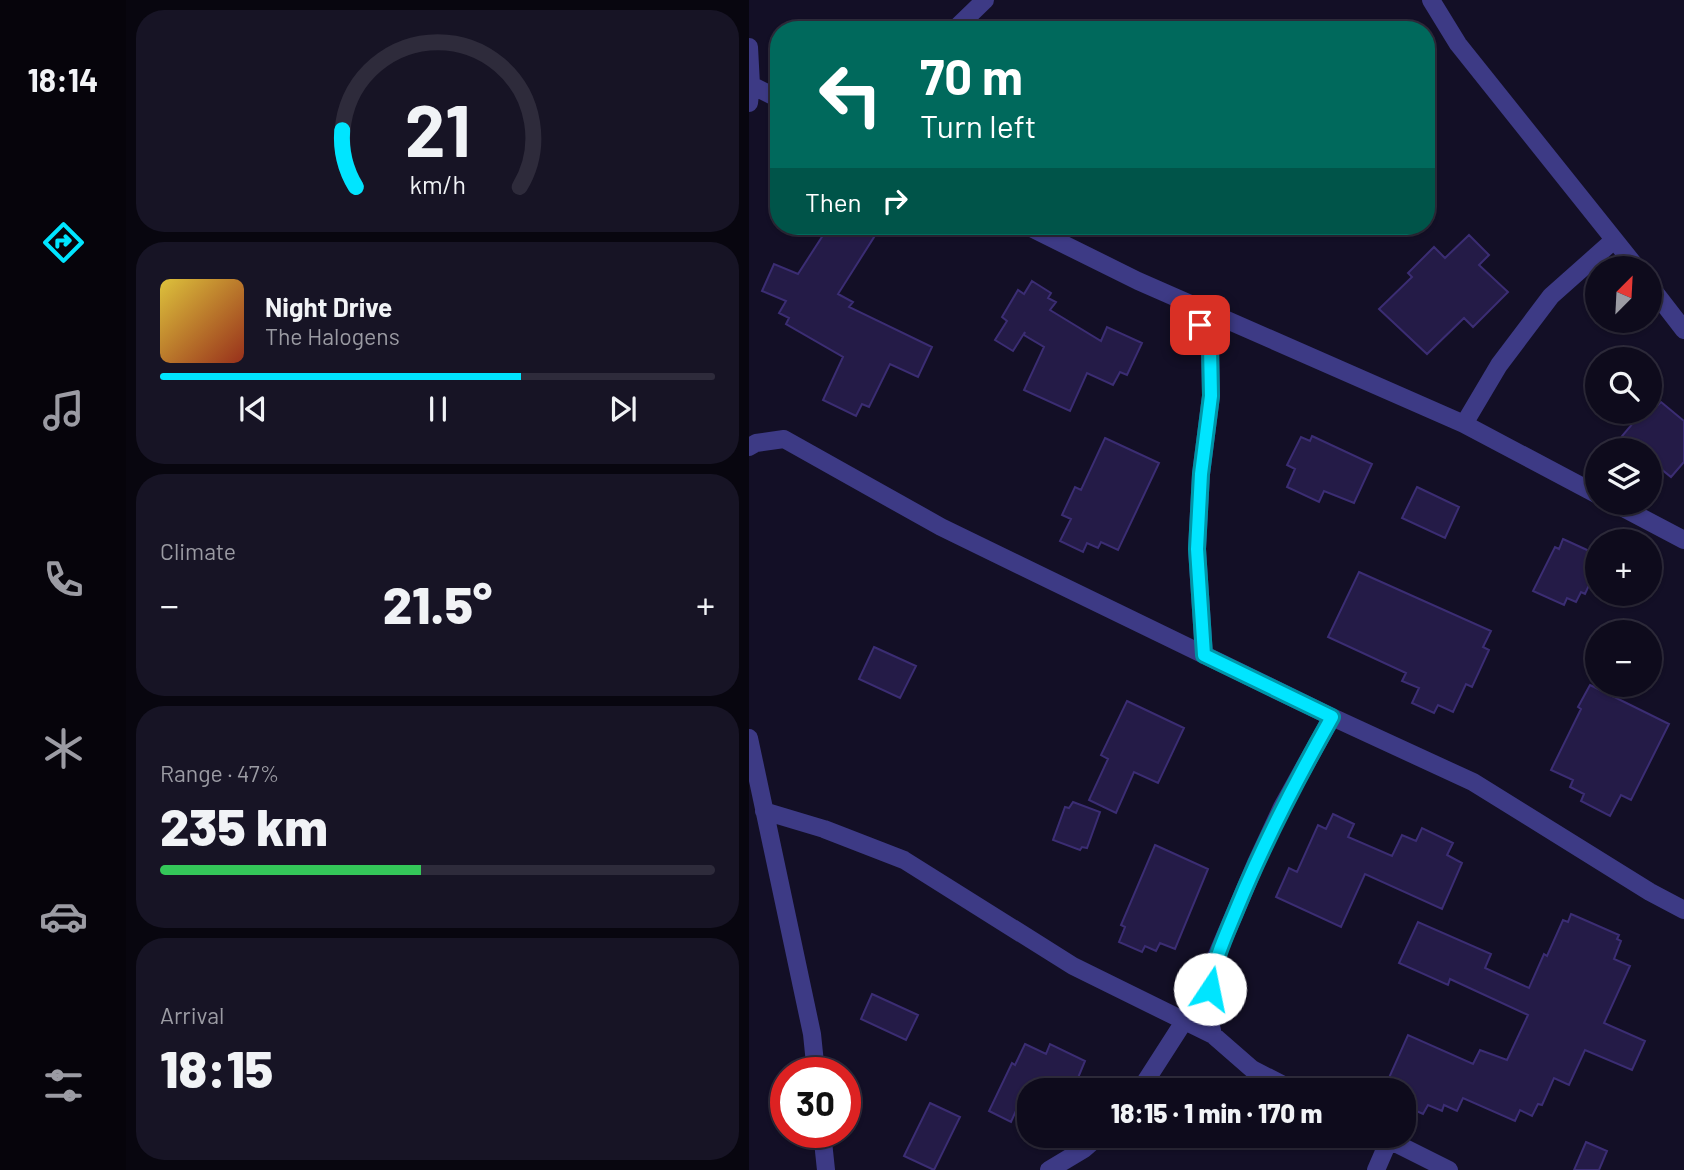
<!DOCTYPE html>
<html lang="en">
<head>
<meta charset="utf-8">
<style>
	body { margin:0; font-family:Barlow,sans-serif; background:#171425; color:#f1f3f6; height:100vh; display:flex; flex-direction:column; font-size:26px; white-space:nowrap }
	* { box-sizing:border-box; margin:0 }
	p { font-size:23px; color:#9b9ba3 }
	.icon { flex:none; width:38px; height:38px; fill:none; stroke:currentColor; stroke-width:2; stroke-linecap:round; stroke-linejoin:round }
	.map { position:relative; flex:1; overflow:hidden }
	.sheet { display:flex; flex-direction:column; gap:10px; padding:10px; background:#08060f; width:623px }
	.sheet>* { flex:none }
	.top-card { position:absolute; left:21px; top:21px; width:665px; height:214px; border-radius:28px; box-shadow:0 2px 5px #0004,0 0 0 2px #2e2b3b; background:#00695c; color:#fff; overflow:hidden }
	.needle { width:46px; rotate:24deg }
	.controls { position:absolute; left:836px; top:256px; display:grid; gap:14px }
	.controls a { display:grid; place-items:center; width:77px; height:77px; border-radius:50%; background:#0e0b1c; box-shadow:0 2px 5px #0004,0 0 0 2px #2e2b3b; font-size:35px }
	.speed { position:absolute; left:21px; top:1057px; display:flex; gap:14px; font-size:35px; font-weight:700; text-align:center }
	.speed>* { display:grid; place-content:center; width:91px; height:91px; border-radius:50%; background:#0e0b1c; box-shadow:0 2px 5px #0004,0 0 0 2px #2e2b3b; line-height:1 }
	.speed .limit { border:10px solid #d22; background:#fff; color:#111 }
	.pin { position:absolute; display:grid; place-items:center; width:60px; height:60px; color:#fff; margin:-30px; border-radius:14px; box-shadow:0 4px 10px #0006 }
	.me { position:absolute; width:77px; margin:-38px; rotate:11deg; stroke-linejoin:round; filter:drop-shadow(0 0 5px #0008) }
	.turn { display:flex; align-items:center; gap:24px; height:147px; padding:0 35px; font-size:32px }
	.turn .icon { width:91px; height:91px; stroke-width:2.5 }
	.turn b { display:block; font-size:49px; line-height:60px }
	.then { display:flex; align-items:center; height:66px; padding:0 35px; background:#0003; gap:14px; font-size:26px }
	.big { font-size:52px; font-weight:800; line-height:1.1 }
	.sheet .tile { flex:1; display:flex; flex-direction:column; justify-content:center; gap:10px; min-width:0; padding:0 24px; border-radius:28px; background:#171425 }
	.sheet .dial { align-items:center; gap:0 }
	.dial svg { height:182px; overflow:visible; fill:none; stroke:#2e2b3b; stroke-width:7; stroke-linecap:round; text-anchor:middle }
	.dial text { fill:#f1f3f6; stroke:none }
	.song { display:flex; align-items:center; gap:21px }
	.cover { width:84px; height:84px; border-radius:10px; background:linear-gradient(135deg,hsl(50 70% 55%),hsl(10 70% 35%)) }
	.played { height:7px; border-radius:4px; background:linear-gradient(90deg,#00e5ff 65%,#2e2b3b 65%) }
	.keys { display:flex; justify-content:space-around; direction:ltr }
	.heat { display:flex; justify-content:space-between; align-items:center; font-size:38px; direction:ltr }
	.charge { height:10px; border-radius:5px; background:linear-gradient(90deg,#34c759 47%,#2e2b3b 0) }
	.trip { position:absolute; left:268px; top:1078px; width:399px; height:70px; border-radius:28px; background:#0e0b1c; box-shadow:0 2px 5px #0004,0 0 0 2px #2e2b3b; font-weight:800; line-height:70px; text-align:center }
	main { display:flex; flex:1; min-height:0 }
	.tabs { display:flex; flex-direction:column; width:126px; justify-content:space-around; align-items:center; background:#06040b; color:#9b9ba3 }
	.tabs .icon { width:49px; height:49px }
	.tabs .selected { color:#00e5ff }
	.tabs b { font-size:32px; color:#f1f3f6 }
	.map>svg:first-child { display:block }
</style>
</head>
<body>
<main>
<nav class="tabs">
<b>18:14</b>
<svg class="icon selected" aria-label="directions" viewBox="0 0 24 24"><path d="M12 3l9 9-9 9-9-9zM9 14v-3h6M13 9l2 2-2 2"/></svg>
<svg class="icon" aria-label="music" viewBox="0 0 24 24"><path d="M9 18V5l10-2v13"/><circle cx="6" cy="18" r="3"/><circle cx="16" cy="16" r="3"/></svg>
<svg class="icon" aria-label="phone" viewBox="0 0 24 24"><path d="M5 4h4l2 5-3 2q2 4 5 5l2-3 5 2v4C11 20 4 13 5 4z"/></svg>
<svg class="icon" aria-label="climate" viewBox="0 0 24 24"><path d="M12 3v18M4 7l16 10M4 17L20 7"/></svg>
<svg class="icon" aria-label="car" viewBox="0 0 24 24"><path d="M5 17H2v-5l4-1 3-4h7l3 4 3 1v5h-3M9 17h6M6 11h13"/><circle cx="7" cy="17" r="2"/><circle cx="17" cy="17" r="2"/></svg>
<svg class="icon" aria-label="filters" viewBox="0 0 24 24"><path d="M4 7h16M4 17h16"/><circle cx="9" cy="7" r="2"/><circle cx="15" cy="17" r="2"/></svg>
</nav>
<section class="sheet">
<div class="tile dial"><svg viewBox="0 0 100 80">
<path d="M14 69A42 42 0 1 1 86 69"/>
<path d="M14 69A42 42 0 0 1 8 44" stroke="#00e5ff"/>
<text x="50" y="56" font-size="32" font-weight="700">21</text>
<text x="50" y="72" font-size="11">km/h</text>
</svg></div>
<div class="tile">
<div class="song"><i class="cover"></i><div><b>Night Drive</b><p>The Halogens</p></div></div>
<div class="played"></div>
<div class="keys"><svg class="icon" aria-label="previous" viewBox="0 0 24 24"><path d="M18 5L8 12l10 7zM5 5v14"/></svg><svg class="icon" aria-label="pause" viewBox="0 0 24 24"><path d="M8 5v14M16 5v14"/></svg><svg class="icon" aria-label="next" viewBox="0 0 24 24"><path d="M6 5l10 7-10 7zM19 5v14"/></svg></div>
</div>
<div class="tile"><p>Climate</p>
<div class="heat"><a>−</a><b class="big">21.5°</b><a>+</a></div>
</div>
<div class="tile"><p>Range · 47%</p><b class="big">235 km</b><div class="charge"></div></div>
<div class="tile"><p>Arrival</p><b class="big">18:15</b></div>
</section>
<div class="map">
<svg width="935" height="1170" viewBox="0 0 935 1170">
	<rect width="100%" height="100%" fill="#130f26"/>
	<!-- building -->
	<path fill="#241b47" stroke="#3b2d73" stroke-width="2" d="M80,226h34l13,8 -38,60 15,8 -4,5 83,40 -14,30 -28,-13 -21,43 -7,-3 -6,12 -33,-16 20,-43 -57,-33 3,-6 -10,-5 7,-12 -24,-10 12,-27 24,10z
		M720,235l20,20 -10,10 29,27 -35,35 -9,-9 -37,36 -48,-45 33,-32 -4,-4 26,-26 11,11z
		M283,281l19,12 -3,5 8,4 -6,8 51,31 6,-14 35,16 -15,32 -7,-3 -7,13 -26,-12 -17,38 -46,-21 20,-43 -20,-12 1,-3 -12,19 -18,-11 12,-19 -5,-4 16,-27 6,4z
		M912,402l23,19v41l-13,15 -21,-17v-10h-11l-17,-14 17,-20 3,2 8,-7 2,-6 3,3z
		M563,436l60,28 -18,39 -30,-12 -5,11 -32,-15 8,-18 -8,-4 14,-28 9,4z
		M356,438l54,25 -41,87 -17,-8 -3,6 -11,-5 -4,9 -23,-11 11,-22 -9,-4 13,-28 6,3z
		M668,487l42,20 -14,31 -43,-20z
		M814,539l35,16v32l-8,-4 -5,11 -4,-2 -5,10 -9,-4 -3,7 -31,-14 22,-44 4,2z
		M610,572l132,59 -8,16 6,3 -17,37 -6,-3 -13,28 -15,-7 -4,8 -22,-10 7,-15 -17,-7 4,-8 -78,-36z
		M125,647l42,19 -16,32 -41,-19z
		M841,685l79,39 -38,76 -10,-5 -11,21 -29,-15 3,-7 -14,-7 3,-7 -22,-10 30,-61 -3,-2z
		M378,701l57,27 -26,55 -24,-11 -18,41 -27,-13 19,-41 -7,-4z
		M324,802l27,10 -13,36 -5,-1 -2,3 -27,-10 12,-33 4,1z
		M584,814l21,10 -6,13 44,19 10,-21 14,6 6,-13 31,15 -6,12 15,8 -20,46 -77,-35 -24,53 -65,-30 13,-29 8,4 21,-47 8,4z
		M406,845l53,24 -33,80 -15,-6 -4,8 -11,-5 -3,6 -23,-10 6,-15 -4,-2z
		M822,914l48,21 -2,4 4,2 -7,18 16,7 -26,57 41,18 -13,29 -47,-20 -16,35 -15,-7 -12,27 -4,-1 -6,12 -12,-6 -5,11 -52,-23 -6,13 -13,-6 -2,6 -14,-6 -5,9 -20,-9v-15l-9,-1 2,-5 -8,-4 20,-45 65,29 7,-14 27,10 21,-45 -78,-36 -2,6 -49,-22 19,-41 73,32 -6,14 44,20 15,-34 3,2 16,-36 5,2z
		M123,994l46,21 -12,25 -45,-21z
		M276,1044l21,10 4,-10 35,17 -12,29h-44v8l-6,-3 -12,27 -22,-11 23,-48 3,2z
		M181,1103l30,14 -26,53 -30,-14z
		M837,1142l21,9 -8,19h-25z"/>
	<g fill="none" stroke-linecap="round" stroke-linejoin="round">
		<!-- street -->
		<path stroke="#3d3a85" stroke-width="18" d="M682,0l27,44 179,224
			M205,30l31,-30
			M0,47l2,38 -2,18
			M2,85l28,14
			M278,226l111,55 326,143 134,71
			M901,286l34,44
			M441,304l20,42 1,50 -10,78 -4,75 7,106
			M715,424l35,-59 52,-69 63,-56
			M0,447l7,-4 28,-4 157,88 391,190 141,65 177,110 34,18
			M863,502l72,38
			M0,738l63,296 4,39
			M15,811l60,18 80,31 169,106 140,69
			M391,1090l45,-70
			M544,1090l-41,-21 -39,-34 -5,-22 5,-49 43,-101 26,-56 50,-90
			M73,1132l4,38
			M632,1136l68,34
			M300,1170l35,-21 15,-13
			M627,1170l13,-30"/>
	</g>
	<g fill="none" stroke-linecap="round" stroke-linejoin="round">
		<!-- route casing -->
		<g stroke="#0095a6" stroke-width="18">
			<path id="route" d="M451,325l10,21 1,50 -10,78 -4,75 7,106 128,62c-35,62 -68,125 -95,191 -11,27 -23,51 -27,81"/>
		</g>
		<!-- route -->
		<use href="#route" stroke="#00e5ff" stroke-width="12"/>
	</g>
</svg>
<div class="controls">
<a><svg class="needle" viewBox="-14 -14 28 28"><path d="M0-13l5 13h-10z" fill="#e53935"/><path d="M0 13l5-13h-10z" fill="#9b9ba3"/></svg></a>
<a><svg class="icon" aria-label="search" viewBox="0 0 24 24"><circle cx="10" cy="10" r="6"/><path d="M15 15l6 6"/></svg></a>
<a><svg class="icon" aria-label="layers" viewBox="0 0 24 24"><path d="M12 4l9 5-9 5-9-5zM3 14l9 5 9-5"/></svg></a>
<a>+</a>
<a>−</a>
</div>
<div class="speed"><div class="limit">30</div></div>
<div class="pin" style="left:451px;top:325px;background:#d93025"><svg class="icon" aria-label="arrive" viewBox="0 0 24 24"><path d="M6 21V4h12l-3 4 3 4H6"/></svg></div>
<svg class="me" style="left:461px;top:989px" viewBox="-20 -20 40 40"><circle r="19" fill="#fff"/><path d="M0-13L10 11 0 6-10 11z" fill="#00e5ff"/></svg>
<div class="trip">18:15 · 1 min · 170 m</div>
<div class="top-card">
<div class="turn"><svg class="icon" aria-label="left" viewBox="0 0 24 24"><path d="M17 20v-9H6M10 6l-5 5 5 5"/></svg><div><b>70 m</b>Turn left</div></div>
<div class="then">Then<svg class="icon" aria-label="right" viewBox="0 0 24 24"><path d="M7 20v-9h11M14 6l5 5-5 5"/></svg></div>
</div>
</div>
</main>
</body>
</html>
